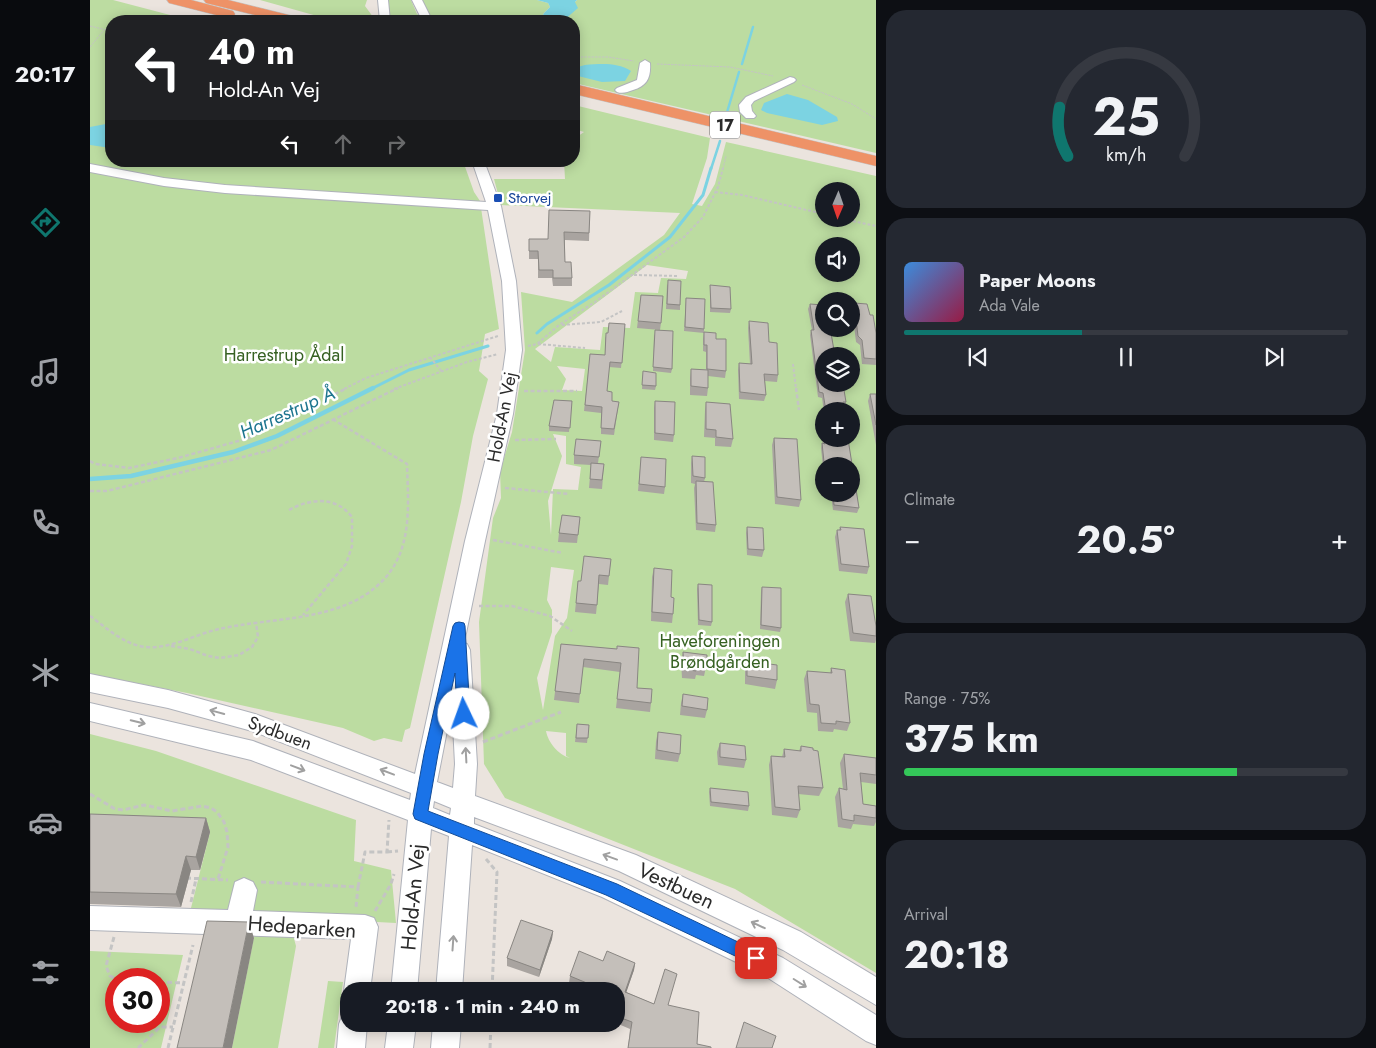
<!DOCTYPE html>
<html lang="en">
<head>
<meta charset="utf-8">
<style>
	body { margin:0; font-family:Jost,sans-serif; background:#242831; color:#f1f3f6; height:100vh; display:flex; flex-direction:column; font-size:19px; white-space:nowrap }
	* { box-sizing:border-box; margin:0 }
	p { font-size:16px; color:#9ea1a6 }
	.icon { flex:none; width:28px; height:28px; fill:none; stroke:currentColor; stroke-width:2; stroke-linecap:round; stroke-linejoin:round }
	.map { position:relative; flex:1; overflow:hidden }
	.side { display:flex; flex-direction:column; gap:10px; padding:10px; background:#0d0f14; width:500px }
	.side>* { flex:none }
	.top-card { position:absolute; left:15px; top:15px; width:475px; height:152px; border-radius:20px; box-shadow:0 2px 12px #0003; background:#202124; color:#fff; overflow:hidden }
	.needle { width:32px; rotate:182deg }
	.fabs { position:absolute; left:725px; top:182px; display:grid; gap:10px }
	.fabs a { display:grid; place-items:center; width:45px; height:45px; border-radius:50%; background:#171b24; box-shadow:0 2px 12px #0003; font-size:25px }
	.speed { position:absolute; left:15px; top:968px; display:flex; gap:10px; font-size:25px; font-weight:700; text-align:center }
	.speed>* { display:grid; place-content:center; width:65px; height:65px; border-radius:50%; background:#171b24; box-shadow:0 2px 12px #0003; line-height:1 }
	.speed .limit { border:8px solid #d22; background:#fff; color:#111 }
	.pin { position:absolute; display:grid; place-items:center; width:42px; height:42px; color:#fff; margin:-21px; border-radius:10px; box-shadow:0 2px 8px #0006 }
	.me { position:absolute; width:55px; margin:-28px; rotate:357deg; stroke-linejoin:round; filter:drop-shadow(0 0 4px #0008) }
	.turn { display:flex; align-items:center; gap:18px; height:105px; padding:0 20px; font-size:22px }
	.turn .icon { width:65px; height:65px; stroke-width:2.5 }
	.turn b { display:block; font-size:35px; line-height:42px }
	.lanes { display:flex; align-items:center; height:48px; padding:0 20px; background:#0003; justify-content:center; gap:25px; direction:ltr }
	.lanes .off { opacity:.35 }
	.big { font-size:38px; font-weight:700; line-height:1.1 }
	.side .tile { flex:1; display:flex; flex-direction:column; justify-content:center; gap:8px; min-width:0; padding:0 18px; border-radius:20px; background:#242831 }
	.side .dial { align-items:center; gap:0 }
	.dial svg { height:130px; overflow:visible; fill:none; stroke:#363941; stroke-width:7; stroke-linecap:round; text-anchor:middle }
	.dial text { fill:#f1f3f6; stroke:none }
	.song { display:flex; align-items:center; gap:15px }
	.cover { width:60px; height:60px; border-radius:8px; background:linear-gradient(135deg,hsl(210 70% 55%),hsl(340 70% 35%)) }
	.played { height:5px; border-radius:2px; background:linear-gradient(90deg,#0f766e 40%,#363941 40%) }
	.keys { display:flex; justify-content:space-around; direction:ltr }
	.heat { display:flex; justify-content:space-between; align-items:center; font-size:28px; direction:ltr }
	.charge { height:8px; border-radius:4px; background:linear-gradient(90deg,#34c759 75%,#363941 0) }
	.trip { position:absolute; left:250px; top:982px; width:285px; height:50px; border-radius:20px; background:#171b24; box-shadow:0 2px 12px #0003; font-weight:700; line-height:50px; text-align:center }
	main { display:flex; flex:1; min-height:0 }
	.tab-bar { display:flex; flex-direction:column; width:90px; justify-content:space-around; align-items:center; background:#090b0e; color:#9ea1a6 }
	.tab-bar .icon { width:35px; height:35px }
	.tab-bar .on { color:#0f766e }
	.tab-bar b { font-size:22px; color:#f1f3f6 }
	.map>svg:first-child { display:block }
</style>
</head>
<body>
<main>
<nav class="tab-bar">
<b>20:17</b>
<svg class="icon on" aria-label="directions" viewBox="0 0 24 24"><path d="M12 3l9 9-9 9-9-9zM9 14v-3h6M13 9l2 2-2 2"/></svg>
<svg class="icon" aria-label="music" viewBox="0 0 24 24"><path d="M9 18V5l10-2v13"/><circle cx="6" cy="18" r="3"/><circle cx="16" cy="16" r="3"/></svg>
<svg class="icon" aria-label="phone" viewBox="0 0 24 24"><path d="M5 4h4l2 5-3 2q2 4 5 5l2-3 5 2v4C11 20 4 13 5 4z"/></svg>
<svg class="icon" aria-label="climate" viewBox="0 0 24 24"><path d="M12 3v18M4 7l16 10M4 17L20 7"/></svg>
<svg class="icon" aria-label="car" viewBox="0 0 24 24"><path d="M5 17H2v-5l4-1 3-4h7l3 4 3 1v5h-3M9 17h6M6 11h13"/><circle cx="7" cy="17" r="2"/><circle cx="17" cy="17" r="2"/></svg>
<svg class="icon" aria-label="filters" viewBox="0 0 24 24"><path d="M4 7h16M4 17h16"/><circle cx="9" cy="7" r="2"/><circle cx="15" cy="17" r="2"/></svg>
</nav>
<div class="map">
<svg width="786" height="1048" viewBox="0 0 786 1048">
	<rect width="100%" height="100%" fill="#ebe4de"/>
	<!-- green -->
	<path fill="#bcdca1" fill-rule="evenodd" d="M0,0h23l80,21h-82v140h352l11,31 6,9 19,128 -14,5 -6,37 9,8 -15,57 -12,66 -51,226 -5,2 -3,12 -18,-4 -10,3 -31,-13 -156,-35 -97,-19z
		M170,0h107l-2,6 11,15h-41z
		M298,0h23l6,14 13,6 -8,-20h115l11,3 2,4 -6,6 -4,8h-149l-4,-14z
		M487,0h299v153l-302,-70v-62h-11c10,-7 7,-15 14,-21z
		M484,105l136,33 -3,20 -15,46 10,2 13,-22 11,-42 150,34v797l-141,-84 -230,-91 -21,-34 -5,-142 14,-104 8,-20 -1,-27 12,-39 13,-82 -4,-58 51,10 92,-67 16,-22 -179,-8 -7,-26h71l-1,-18h10v-22l10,-7 -10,-3zM734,191h27v28h-27zM734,246h27v28h-27zM557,265l41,6 -2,8 -25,-1 -3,15 -23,-1 -5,36 -27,-1 -3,23 -45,-3 -4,15 -16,-13zM734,301h27v28h-27zM734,356h27v28h-27zM467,366l28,3 -3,22 -20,-1 4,-11zM734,411h27v28h-27zM463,434l13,2v28l15,3 -3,23 -25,-1 -2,46 -3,-34 14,-45zM734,466h27v28h-27zM461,567l23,3 -7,48 -12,18 -12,74 -6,-32 15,-46v-22l-5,-10zM456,731l20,2v23l4,2c-12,-3 -22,-16 -24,-27z
		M0,734l66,17 200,69 -2,41 37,9 5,53 -206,-11 20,-80 -120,-5z
		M165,932l38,3 3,11 -18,102h-46z
		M0,951l93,4 -22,93h-71zM26,979h43v42h-43z
		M238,981l15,1 -9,66h-16z"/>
	<!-- water -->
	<path fill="#7cd3e2" d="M447,0h40l-2,2 3,6 -15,13h-23l4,-8 6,-6 -2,-4z
		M495,65c15,-1 32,-3 46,6l-6,10 -23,1 -28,-7v-7z
		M697,94l21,6 29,17 1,4 -16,4 -55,-12 -6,-3 3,-7z
		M21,123v25l-21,-3v-18z"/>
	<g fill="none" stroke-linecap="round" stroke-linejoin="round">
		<!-- stream-far2 -->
		<path stroke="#7cd3e2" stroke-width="2.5" d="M652,64l11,-37
			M635,119l14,-47
			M621,169l9,-28"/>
		<!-- stream-far1 -->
		<path stroke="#7cd3e2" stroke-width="3" d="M447,333l10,-9 62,-39 61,-48 33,-42 8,-27
			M281,389l38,-19 79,-24"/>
		<!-- stream -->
		<path stroke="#7cd3e2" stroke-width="4.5" d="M0,479l41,-3 102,-24 44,-16 96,-48"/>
		<!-- minor casing -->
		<g stroke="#afb2ba" stroke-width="2">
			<path id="minor" d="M288,0h10l2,21h-10z
				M322,0h10l8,16 -1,2h-8z
				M555,60l5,3c1,15 -3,23 -17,27 -6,2 -10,4 -16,2l-2,-2 2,-2 20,-8 3,-17z
				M700,77l4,1 2,2 -2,2 -40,19 -3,4 1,6 4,5 -2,2h-8l-6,-6 -1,-7 7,-8z
				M382,161h12l17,45 15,75 6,69 -9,64 -28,127 -21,102 3,1 3,6 7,114 -2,32 161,59 165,77 75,45v28l-93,-55 -164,-79 -145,-54v7l146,57 163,77 93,57v30l-10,-4 -101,-65 -163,-79 -130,-52 -10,146h-26l13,-155 -18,-7 -14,162h-26l17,-171 -157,-60 -161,-39v-18l163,38 157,59 1,-7 -159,-62 -84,-23 -78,-16v-18l78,16 87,24 160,60 50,-233 32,-127 9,-64 -4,-69 -14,-71 -263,-17 -61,-7 -74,-14v-8l74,14 61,7 261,17zM362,705l3,59 -2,24 -16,-6zM344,801l17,7 -1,7 -17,-7z
				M154,878l9,4 4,8 -4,21 112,4 9,3 4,9 -8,64h-21v10l-5,-10 7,-52 -261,-9v-24l138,4 7,-28z
				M259,1012v12h18l-2,24h-28l2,-24 4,-10z
				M298,1024h28l-3,24h-28z
				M343,1024h28l-2,24h-28z"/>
		</g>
		<!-- highway casing -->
		<g stroke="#c4c4c4" stroke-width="1">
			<path id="highway" d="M77,0h24l42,11 2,3 -2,3 -5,1 -59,-15z
				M114,0h24l73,18 2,3h-24l-73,-18z
				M484,84l302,72v10l-302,-72z"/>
		</g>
		<!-- path-far3 -->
		<path stroke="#c4c4c4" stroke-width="1" stroke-dasharray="2.5 1" stroke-linecap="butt" d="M0,26l21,5
			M0,47l14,-17
			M484,57h34l26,4
			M567,64l73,3 43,9
			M712,85l50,19 24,15
			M633,169l3,-13"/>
		<!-- path-far2 -->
		<path stroke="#c4c4c4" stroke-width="2" stroke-dasharray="3 2" stroke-linecap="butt" d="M625,192l27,3 82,19
			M753,219l33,7
			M544,275l45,1
			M472,325l39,-3 21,-11
			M448,344l47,4
			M438,346l9,-2 22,-19 36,-23 89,-65 19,-20 15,-30 5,-19
			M340,357l12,15
			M703,364l3,25
			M254,389l22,-11 132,-42
			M304,389l73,-27 31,-8"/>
		<!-- path-far1 -->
		<path stroke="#c4c4c4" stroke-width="2.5" stroke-dasharray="4 2.5" stroke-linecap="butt" d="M706,388l3,22
			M434,391h53
			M425,440l41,-1
			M0,461l5,3 34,4 49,-10 71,-20 98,-50
			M415,488l64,6
			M0,491h17l164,-41 127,-62
			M199,510c22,-12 47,-14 63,7v29l-6,18 -43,51
			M403,540l70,13
			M389,606h33l38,10 22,15
			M0,616c17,12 34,29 56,31 24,2 46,-11 69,-17 56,-14 130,-6 171,-53 27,-31 22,-76 21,-113l-73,-44
			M81,646l19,3 18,7 12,2 19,-3 13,-8 6,-10 -2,-14"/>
		<!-- path -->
		<path stroke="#c4c4c4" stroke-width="3" stroke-dasharray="5 3" stroke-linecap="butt" d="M393,742l78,-30
			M0,794l25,15 8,1 21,-5 28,6 30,-5 9,2 6,4 7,10 3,10 1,15 -10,32
			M297,852l11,-1
			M396,859l11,13 -5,119
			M96,878l42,2
			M171,882l97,5 -2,20
			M268,887l7,-35h22l2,-32
			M101,902l5,-23
			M285,911l16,-27 3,-10
			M24,937l-8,29 4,10 6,3
			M69,982l25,1
			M48,1048l22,-21h13
			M78,1048l25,-103
			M400,1048l1,-24"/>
		<!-- minor -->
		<use href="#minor" fill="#fff" fill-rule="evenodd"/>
		<!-- highway -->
		<use href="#highway" fill="#ee9267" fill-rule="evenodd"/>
	</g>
	<!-- wall -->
	<path fill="#a9a4a0" d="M418,161h28l-1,2 -26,2z
		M500,211l-1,30 -24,-1v22l7,16v8h-19l-1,-8h-14v-19h-9v-20h19z
		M577,284l13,21v5l-14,-1z
		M620,285l21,24 -1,4 -20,-1z
		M551,295l20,28 -1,7 -23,-2z
		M596,298l18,31v4l-20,-2z
		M764,303l22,30v32l-14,-1 -2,-19 -4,-3 -4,-33z
		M720,304l14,52 22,46 -1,5h-1v4l-20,1 -2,-14 -4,-1 -8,-62 1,-5h1l-4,-21z
		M659,321l29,54 -1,7 -12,-1 1,14 -2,6 -25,-2 -1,-29 1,-7 11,1 -2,-36z
		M535,324l-4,44 -12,-1 -2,24 5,10 7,1 -5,33 -13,-1v-21l-17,-2 6,-57 15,1v-17l3,-5z
		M614,332l12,7 10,32 -1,7 -17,-2v12l-1,8 -17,-1v-17l1,-9 15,1v-18l-3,-1v-12z
		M564,334l18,35 -1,4 -18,-2z
		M553,371l13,15 -1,4 -13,-1z
		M780,394h6v51l-8,-44z
		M482,401l-3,31 -20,-1v-5z
		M565,401l19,34 -1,7 -19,-2v-32z
		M616,402l27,37 -2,8 -16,-1v-8l-11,-1 1,-27z
		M732,417h2v22h24l11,69 -2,5 -24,-3 -2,-16h20v-28h-27v1h-1l-2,-19 1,-5 1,1 -3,-22z
		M684,438l27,62 -2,7 -24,-3 -3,-59z
		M511,441l-3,22 6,1 -2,25 -13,-1 2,-23 -17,-1v-9z
		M602,456l13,22 -1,4 12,43 -1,7 -19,-2 -2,-42 1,-4 -4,-1v-20z
		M551,457l24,30 -1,7 -26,-3z
		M490,517l-3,26 -19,-1 1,-9z
		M657,527l17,23 -2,7 -15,-2 -1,-22z
		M750,527l29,40 -2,7 -28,-3 -4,-34 2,-7h2z
		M521,559l-3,26 -9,-1 -3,30 -21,-2 3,-31h3z
		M564,568l17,29 2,17 -1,9 -21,-2 1,-44z
		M608,584l14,38 -1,4 -13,-1 -1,-36z
		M672,587l19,41 -1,4 -20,-3 1,-38z
		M758,594l28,32v14l-1,3 -25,-2 -5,-39z
		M471,644l55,5 21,39 14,15 -1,9 -34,-4 4,-36 -37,-5 -4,36 -25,-3z
		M593,652l23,15 -2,9 -8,-1 -1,4 -13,-1 -1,-17z
		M657,661l30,19 -2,9 -30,-5v-14z
		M741,668l19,55 -3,8 -13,-2 -1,3 -15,-1 -1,-18 -10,-1 -3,-33 3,-8 23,2z
		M593,694l24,16 -2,8 -25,-3 1,-12z
		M487,724l12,1 -2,18 -12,-1z
		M568,732l22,22 -2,8 -23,-3 1,-18z
		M630,743l26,17 -2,8 -26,-3 -1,-13z
		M711,746l22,42 -4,8 -21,-2 2,16 -3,8 -25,-3 -3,-50 2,-9 11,1 2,-8 15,2z
		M754,754l32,4v26l-15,-2 2,22 13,2v16l-2,4 -21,-2 -2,5 -13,-2 -3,-30 4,-9 4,1 -3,-26z
		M620,788l39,18 -1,5 -38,-5 -1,-14z
		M0,814l116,4 4,14 -10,38h-9l-10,37 -91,-3z
		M463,931l-1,8 -13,38 -32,-11v-8z
		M513,961l32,2 -1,7 -8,22 28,12 14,1 29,39 14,4h-83l2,-19 -14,-6v-32h-28l-19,-8 1,-7z"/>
	<!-- shaded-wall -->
	<path fill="#898682" d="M116,818l4,14 -10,38 -4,-13z
		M96,856l5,14 -10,37 -5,-13z
		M159,922l5,16 -22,110h-9z
		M463,931l-1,8 -13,38 1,-7z
		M545,963l-1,7 -10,29 1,-7z"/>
	<!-- building -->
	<path fill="#c4bfba" stroke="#898682" d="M459,210l41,1 -1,22 -25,-1 1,30h6l1,16h-19v-8h-14l-1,-19h-9v-12h19z
		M578,280l13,1 -1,24 -13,-1z
		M620,285l20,2 1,22 -20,-1z
		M551,295l22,1 -2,27 -23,-2z
		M596,298l19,1 -1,30 -19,-2z
		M764,303l13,1 3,11h3l3,18v26l-12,-1 -2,-18 -4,-4z
		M720,304l13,1 1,24h4v4h3l4,23h-11v28h19l3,18h-3l1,9h-18l-3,-18 -4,-1 -8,-62h3z
		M659,321l19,2 1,19 8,1 1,32 -14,-1 2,21 -26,-3 -1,-29 13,1z
		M519,323l16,1 -3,39 -12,-1 -3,29 5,1v9l7,1 -5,27 -13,-1 1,-21 -17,-2 5,-51 15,1 1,-22h2z
		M565,330l18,1 -1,38 -19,-2z
		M614,332l12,1v6h10v32l-19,-2v-24h-3z
		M601,369l17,1v18l-17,-2z
		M553,371l13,2v13l-14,-1z
		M780,394h6v31z
		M464,400l18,1 -2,27 -21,-2z
		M565,401l20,1 -1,33 -19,-2z
		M616,402l24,2 3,35 -17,-2v-7l-10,-1z
		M732,417h2v17z
		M684,438l23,1 4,61 -24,-3z
		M486,439l25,2 -2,16 -25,-2z
		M734,439h24l11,69 -25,-3 -1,-11h18v-28h-24v-3l-3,-1 -2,-19 3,1z
		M602,456l13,1v21l-12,-2z
		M551,457l25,2 -1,28 -26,-3z
		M501,463l13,1 -2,16 -12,-1z
		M606,481l17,1 3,43 -19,-2z
		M472,515l18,2 -2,18 -19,-2z
		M657,527l16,1 1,22 -16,-1z
		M750,527l24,2 5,38 -28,-3 -4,-34h4z
		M494,556l27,3 -2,17 -10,-1 -2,30 -21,-2 2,-22h3z
		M564,568l18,2 -1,27 3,1 -1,16 -21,-2z
		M608,584l14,1v37l-13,-2z
		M672,587l19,1v40l-20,-3z
		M758,594l23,2 5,30v10l-23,-3z
		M471,644l56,5v-3l22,2 -2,40 15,1 -1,14 -34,-4 4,-36 -37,-4 -4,35 -25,-3z
		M593,652l24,3 -1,12 -9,-1 -1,5 -12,-2z
		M657,661l30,4v15l-30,-4z
		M741,668l14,2 5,53 -14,-2v3l-15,-1 -2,-18 -9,-1 -3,-33 25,2z
		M593,694l25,4 -1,12 -25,-4z
		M487,724l12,1 -1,13h-12z
		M568,732l23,3 -1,19 -23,-4z
		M630,743l25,3 1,14 -26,-3z
		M711,746l12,2v2l5,1 5,37 -25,-2 2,24 -25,-3 -4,-51 14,1 -1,-8 17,2z
		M754,754l32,4v17l-16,-2 3,31 13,2v12l-22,-3v6l-12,-2 -3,-31 8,2z
		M620,788l38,4 1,14 -38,-4z
		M0,814l116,4 -10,39 -10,-1 -10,38 -86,-2z
		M431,920l32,11 -13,39 -33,-12z
		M117,921l42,1 -26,126h-46z
		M489,951l24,10 4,-10 28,12 -10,29 29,12 11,-35 12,5 -9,31 31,7 -2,32 14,3v1h-83l4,-26 -16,-6v-25h-24l2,-5 -24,-10z
		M654,1022l32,14 -4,12h-36z"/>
	<!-- one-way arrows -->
	<defs><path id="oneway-shaft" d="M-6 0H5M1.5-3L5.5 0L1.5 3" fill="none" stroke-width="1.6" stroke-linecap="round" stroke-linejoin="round" transform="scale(1.25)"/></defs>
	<g stroke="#a0a0a0">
		<use href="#oneway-shaft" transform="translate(127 712) rotate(-165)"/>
		<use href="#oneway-shaft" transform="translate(48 722) rotate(13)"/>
		<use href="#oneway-shaft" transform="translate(376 755) rotate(-93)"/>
		<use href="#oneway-shaft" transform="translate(208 768) rotate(21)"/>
		<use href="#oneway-shaft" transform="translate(297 772) rotate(-159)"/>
		<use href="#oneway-shaft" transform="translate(520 857) rotate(-160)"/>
		<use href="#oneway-shaft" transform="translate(668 925) rotate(-155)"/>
		<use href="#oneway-shaft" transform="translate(363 943) rotate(-86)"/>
		<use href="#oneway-shaft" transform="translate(710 983) rotate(32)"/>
	</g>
	<!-- route -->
	<path fill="#1a73e8" stroke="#114b97" d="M369,622l5,1 1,3 5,88 -2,4 -4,1 -5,-1 -2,-4 -2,-41 -17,81 -10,57 189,73 144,69 2,5 -2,5 -5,3 -6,-3 -144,-68 -191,-76 -2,-5 11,-60 29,-128 2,-3z"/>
	<!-- markers -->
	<rect fill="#1a4fb4" stroke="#fff" stroke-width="2" x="403" y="193" width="10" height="10" rx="2.5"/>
	<g text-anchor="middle" stroke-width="5" stroke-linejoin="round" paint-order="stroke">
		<!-- far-transit labels -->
		<g font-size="15" fill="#164399" stroke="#fff" text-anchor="start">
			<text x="418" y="203">Storvej</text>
		</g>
		<!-- shield labels -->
		<rect fill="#fff" stroke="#6b6b6b" stroke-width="1" x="620" y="111.5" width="30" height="27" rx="4"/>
		<g font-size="16" font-weight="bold" fill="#2b2b2b">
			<text x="635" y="131">17</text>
		</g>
		<!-- park labels -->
		<g font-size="18" fill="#366122" stroke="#fff">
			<text x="194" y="361">Harrestrup Ådal</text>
			<text x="630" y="647">Haveforeningen<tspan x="630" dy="21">Brøndgården</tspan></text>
		</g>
		<!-- street labels -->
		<g font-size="18" fill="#2b2b2b" stroke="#fff">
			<text transform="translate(412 417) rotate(-79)" y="6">Hold-An Vej</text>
			<text transform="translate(190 733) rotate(20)" y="6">Sydbuen</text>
		</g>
		<!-- water labels -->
		<g font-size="19" font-style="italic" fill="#1b748e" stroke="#fff">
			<text transform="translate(197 412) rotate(-24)" y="7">Harrestrup Å</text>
		</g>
		<!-- near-street labels -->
		<g font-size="21" fill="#2b2b2b" stroke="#fff">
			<text transform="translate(586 886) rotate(25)" y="7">Vestbuen</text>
			<text transform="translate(323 897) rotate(-85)" y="7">Hold-An Vej</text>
			<text transform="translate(212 927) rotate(4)" y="7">Hedeparken</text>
		</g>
	</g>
</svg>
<div class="fabs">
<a><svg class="needle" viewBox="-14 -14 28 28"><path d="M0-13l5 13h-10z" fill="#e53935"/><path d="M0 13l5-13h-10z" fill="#9ea1a6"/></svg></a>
<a><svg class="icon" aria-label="sound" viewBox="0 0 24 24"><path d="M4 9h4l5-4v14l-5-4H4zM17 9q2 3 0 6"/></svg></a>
<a><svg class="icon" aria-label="search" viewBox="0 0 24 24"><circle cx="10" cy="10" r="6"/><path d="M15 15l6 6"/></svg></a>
<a><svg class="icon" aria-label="layers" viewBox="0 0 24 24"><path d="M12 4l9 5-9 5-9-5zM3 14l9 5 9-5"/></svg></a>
<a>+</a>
<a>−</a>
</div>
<div class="speed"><div class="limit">30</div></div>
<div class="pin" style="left:666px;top:958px;background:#d93025"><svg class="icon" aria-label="arrive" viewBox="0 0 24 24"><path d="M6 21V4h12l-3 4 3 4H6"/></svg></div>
<svg class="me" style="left:374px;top:714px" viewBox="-20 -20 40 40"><circle r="19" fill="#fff"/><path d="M0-13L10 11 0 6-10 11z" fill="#1a73e8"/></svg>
<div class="trip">20:18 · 1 min · 240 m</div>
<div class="top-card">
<div class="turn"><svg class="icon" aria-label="left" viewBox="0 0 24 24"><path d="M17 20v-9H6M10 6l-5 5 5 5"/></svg><div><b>40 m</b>Hold-An Vej</div></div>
<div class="lanes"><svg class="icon" aria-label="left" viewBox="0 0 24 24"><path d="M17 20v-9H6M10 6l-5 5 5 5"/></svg><svg class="icon off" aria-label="ahead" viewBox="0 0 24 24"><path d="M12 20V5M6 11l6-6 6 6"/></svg><svg class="icon off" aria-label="right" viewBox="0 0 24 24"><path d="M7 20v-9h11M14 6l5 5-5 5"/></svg></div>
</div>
</div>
<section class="side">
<div class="tile dial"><svg viewBox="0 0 100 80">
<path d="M14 69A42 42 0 1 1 86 69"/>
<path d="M14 69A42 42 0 0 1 9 39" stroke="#0f766e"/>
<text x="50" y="56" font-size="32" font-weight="700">25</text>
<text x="50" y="72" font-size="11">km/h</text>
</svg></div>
<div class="tile">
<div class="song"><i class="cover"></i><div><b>Paper Moons</b><p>Ada Vale</p></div></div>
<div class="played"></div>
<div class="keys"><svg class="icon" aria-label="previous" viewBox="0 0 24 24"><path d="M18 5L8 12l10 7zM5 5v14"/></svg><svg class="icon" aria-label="pause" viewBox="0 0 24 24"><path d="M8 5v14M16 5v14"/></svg><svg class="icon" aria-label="next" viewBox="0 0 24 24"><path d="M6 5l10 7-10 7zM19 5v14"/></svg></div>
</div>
<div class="tile"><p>Climate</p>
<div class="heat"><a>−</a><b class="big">20.5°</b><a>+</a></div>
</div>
<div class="tile"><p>Range · 75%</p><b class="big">375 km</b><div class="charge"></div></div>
<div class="tile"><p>Arrival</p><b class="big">20:18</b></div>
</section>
</main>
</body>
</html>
